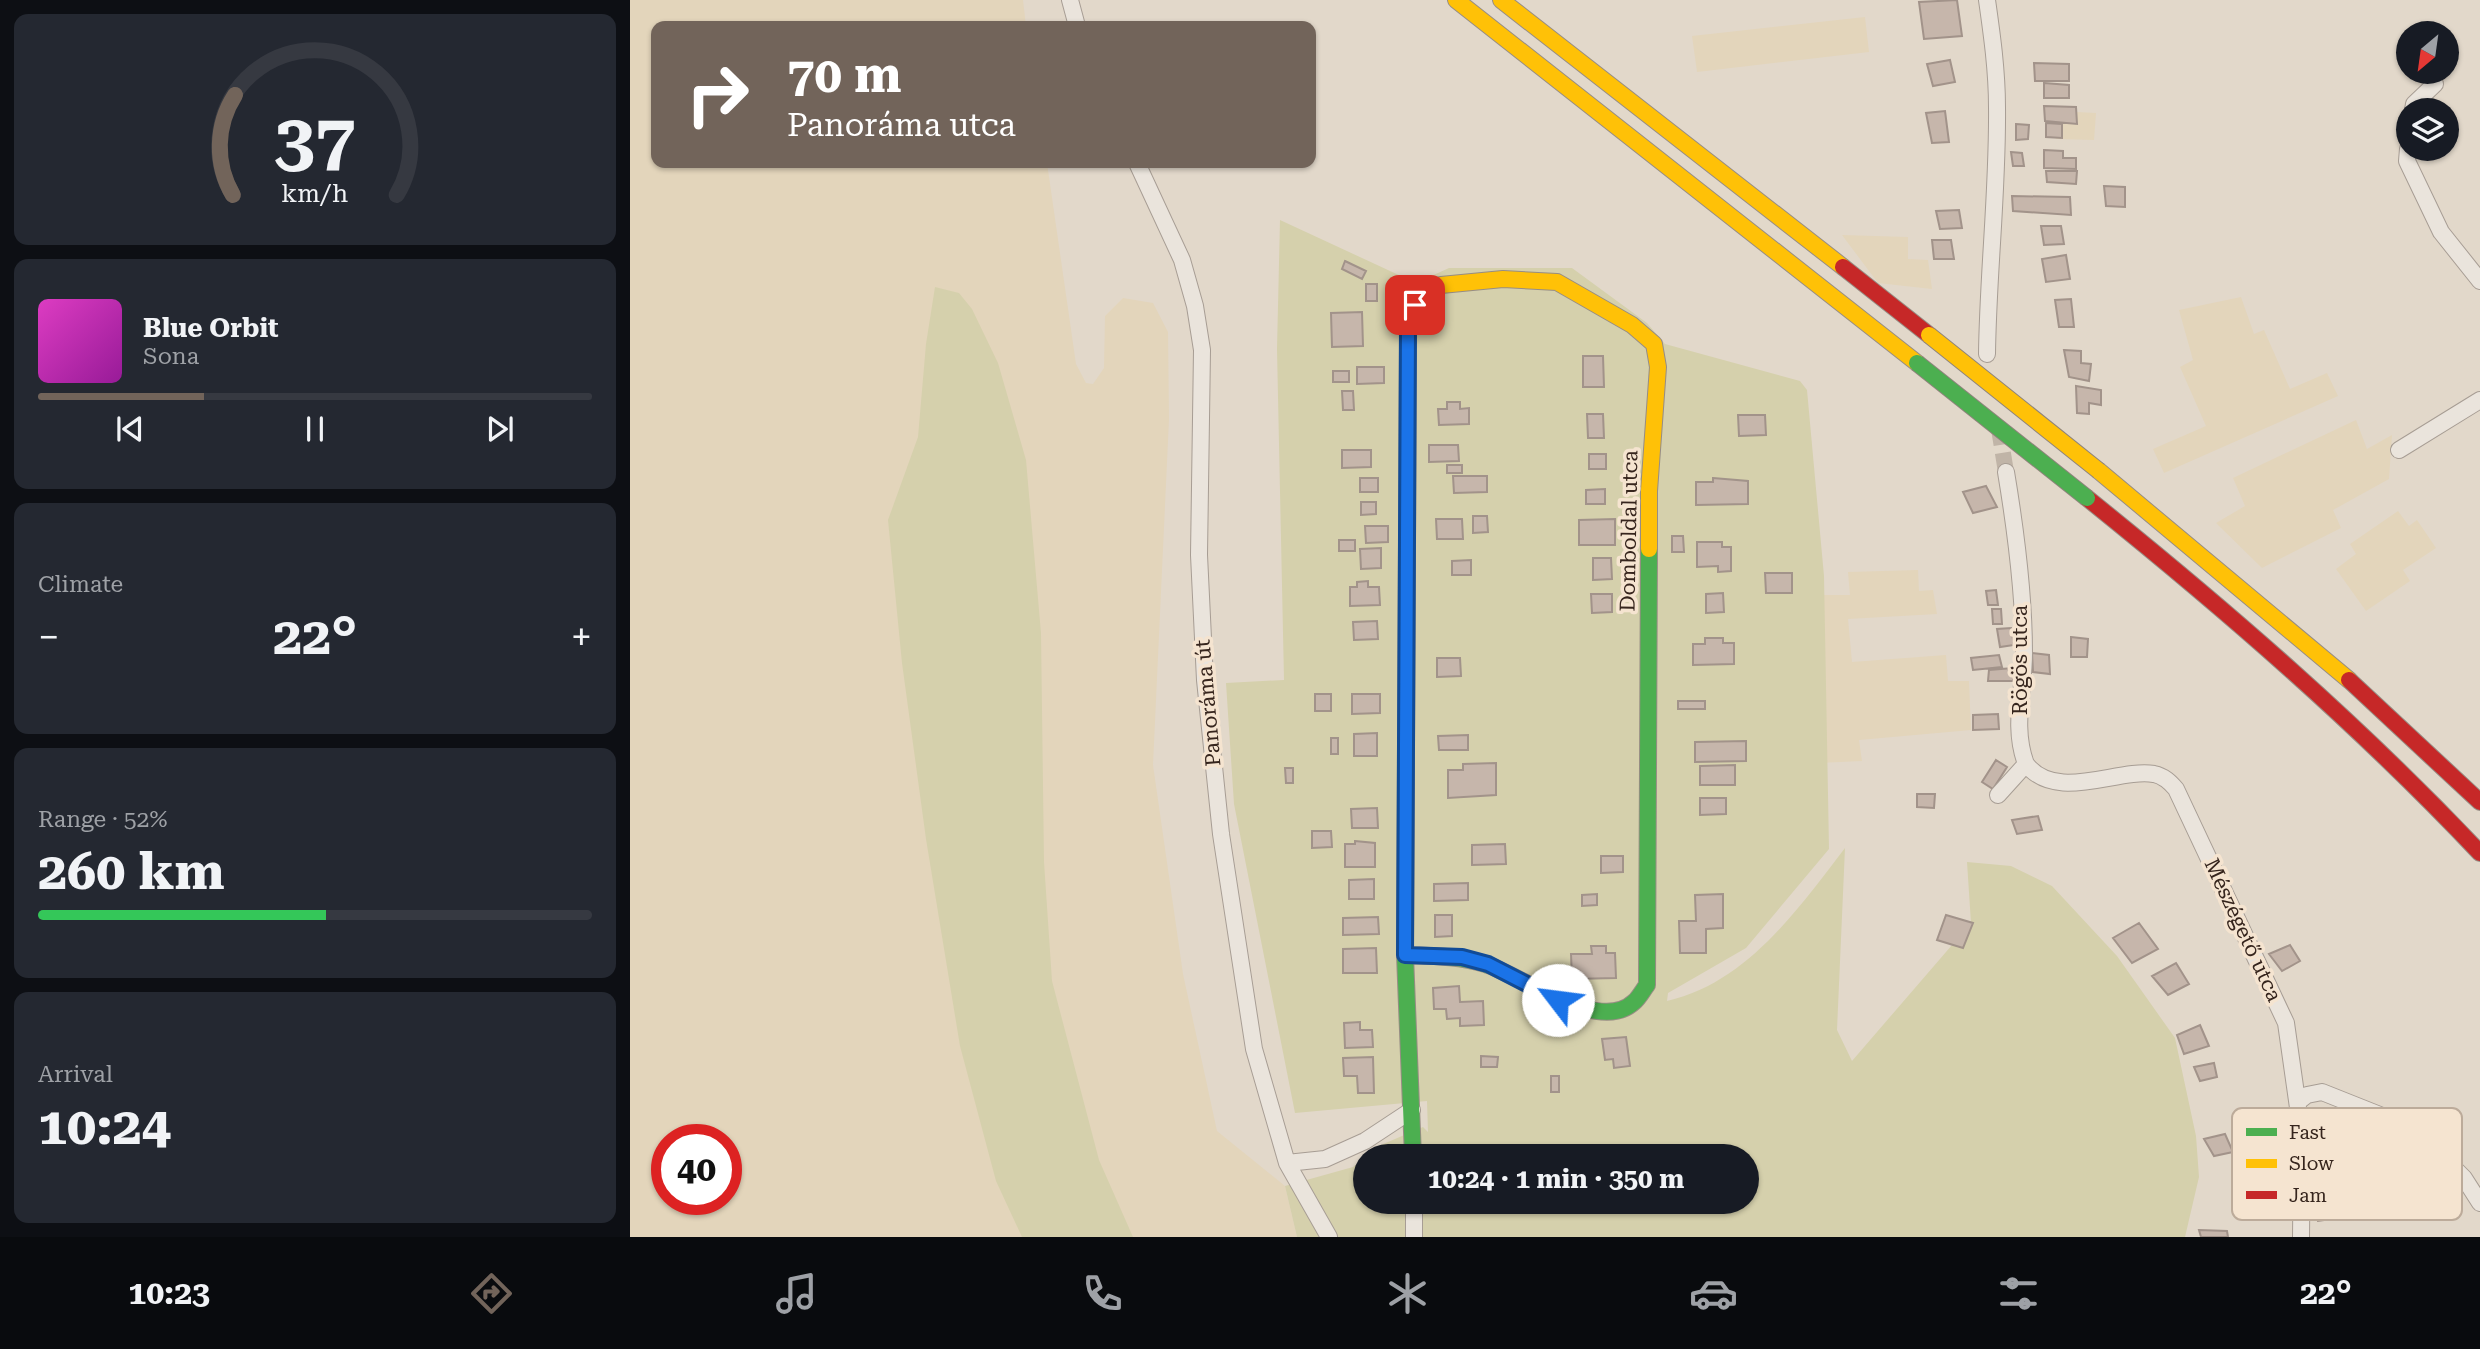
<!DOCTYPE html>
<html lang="en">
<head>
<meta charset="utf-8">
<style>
	body { margin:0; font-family:"Roboto Serif",serif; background:#242831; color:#f1f3f6; height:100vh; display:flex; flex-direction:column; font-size:26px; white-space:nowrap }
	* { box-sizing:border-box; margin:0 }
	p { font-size:23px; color:#9ea1a6 }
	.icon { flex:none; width:38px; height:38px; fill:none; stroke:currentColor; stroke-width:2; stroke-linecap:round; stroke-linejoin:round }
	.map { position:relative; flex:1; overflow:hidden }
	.panel { display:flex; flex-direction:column; gap:14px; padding:14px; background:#0d0f14; width:630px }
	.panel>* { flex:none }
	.hud { position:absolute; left:21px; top:21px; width:665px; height:147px; border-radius:14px; box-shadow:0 2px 5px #0004; background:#72645a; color:#fff; overflow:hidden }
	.needle { width:46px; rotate:209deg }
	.controls { position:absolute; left:1766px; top:21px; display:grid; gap:14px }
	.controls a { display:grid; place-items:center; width:63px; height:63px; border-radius:50%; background:#171b24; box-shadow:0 2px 5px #0004; font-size:35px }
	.speed { position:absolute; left:21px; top:1124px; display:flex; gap:14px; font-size:35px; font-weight:700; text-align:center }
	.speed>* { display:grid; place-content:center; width:91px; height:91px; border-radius:50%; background:#171b24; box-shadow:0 2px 5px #0004; line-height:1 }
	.speed .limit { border:10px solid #d22; background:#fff; color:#111 }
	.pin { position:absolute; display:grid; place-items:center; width:60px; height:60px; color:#fff; margin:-30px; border-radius:14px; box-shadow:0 4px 10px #0006 }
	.me { position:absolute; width:77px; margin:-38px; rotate:300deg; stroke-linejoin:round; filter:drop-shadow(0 0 5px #0008) }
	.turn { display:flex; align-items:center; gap:24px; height:147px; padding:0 21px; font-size:32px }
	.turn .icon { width:91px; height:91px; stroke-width:2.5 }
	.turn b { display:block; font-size:49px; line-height:60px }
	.big { font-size:52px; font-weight:700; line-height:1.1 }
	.panel .card { flex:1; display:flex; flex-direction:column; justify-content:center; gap:10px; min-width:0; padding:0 24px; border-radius:14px; background:#242831 }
	.panel .dial { align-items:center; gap:0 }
	.dial svg { height:182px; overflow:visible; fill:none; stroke:#363941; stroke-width:7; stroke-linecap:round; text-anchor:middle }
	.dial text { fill:#f1f3f6; stroke:none }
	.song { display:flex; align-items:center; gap:21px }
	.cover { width:84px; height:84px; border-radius:10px; background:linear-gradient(135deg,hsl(310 70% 55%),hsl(300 70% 35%)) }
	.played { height:7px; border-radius:4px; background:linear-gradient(90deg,#72645a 30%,#363941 30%) }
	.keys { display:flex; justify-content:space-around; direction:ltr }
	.heat { display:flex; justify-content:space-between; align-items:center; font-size:38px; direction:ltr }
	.charge { height:10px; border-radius:5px; background:linear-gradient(90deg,#34c759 52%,#363941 0) }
	.trip { position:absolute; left:723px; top:1144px; width:406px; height:70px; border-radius:35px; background:#171b24; box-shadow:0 2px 5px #0004; font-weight:700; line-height:70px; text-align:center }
	.menu { display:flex; height:112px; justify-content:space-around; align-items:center; background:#090b0e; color:#9ea1a6 }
	.menu .icon { width:49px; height:49px }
	.menu .selected { color:#72645a }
	.menu b { font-size:32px; color:#f1f3f6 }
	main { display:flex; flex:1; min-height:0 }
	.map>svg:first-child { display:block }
</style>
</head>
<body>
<main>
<section class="panel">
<div class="card dial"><svg viewBox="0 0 100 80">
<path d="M14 69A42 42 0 1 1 86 69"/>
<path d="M14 69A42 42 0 0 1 15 25" stroke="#72645a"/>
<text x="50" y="56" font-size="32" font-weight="700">37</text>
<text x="50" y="72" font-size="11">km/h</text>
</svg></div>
<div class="card">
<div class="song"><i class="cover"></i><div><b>Blue Orbit</b><p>Sona</p></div></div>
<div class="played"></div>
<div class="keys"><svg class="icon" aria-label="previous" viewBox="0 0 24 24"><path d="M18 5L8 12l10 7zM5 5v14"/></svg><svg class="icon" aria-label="pause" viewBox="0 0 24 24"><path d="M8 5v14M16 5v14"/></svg><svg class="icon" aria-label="next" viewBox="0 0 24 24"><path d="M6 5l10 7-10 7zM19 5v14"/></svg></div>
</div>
<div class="card"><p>Climate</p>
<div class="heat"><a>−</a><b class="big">22°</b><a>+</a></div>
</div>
<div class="card"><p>Range · 52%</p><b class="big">260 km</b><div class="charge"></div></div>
<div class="card"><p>Arrival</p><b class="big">10:24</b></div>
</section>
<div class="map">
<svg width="1850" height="1237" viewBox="0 0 1850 1237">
	<rect width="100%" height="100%" fill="#e2d8ca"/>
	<!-- farmland -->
	<path fill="#e3d5bb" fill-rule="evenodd" d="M0,0h393l3,26h-370v137h391l29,201 10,19 7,1 11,-16 1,-52 18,-18 30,5 15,29 1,87 -16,346 30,209 34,157 68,55 12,51h-667zM37,1139h59v60h-59z
		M1235,17l4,35 -172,20 -5,-36z
		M1427,111l39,2 -2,27 -38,-1z
		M1212,235l66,2v22l20,1 4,29 -54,-6z
		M1611,297l13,37 10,-4 26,59 37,-16 11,23 -174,77 -11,-24 53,-23 -26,-59 13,-7 -14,-50z
		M1726,420l11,29 25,-14 -3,44 -56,31 8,18 -79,40 -46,-45 29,-17 -12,-28z
		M1768,511l11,15 8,-6 19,28 -33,22 7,11 -44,30 -30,-42 20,-15 -6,-10z
		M1288,570l1,21 14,-1 4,24 -89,5 4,43 94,-7 2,26h21l2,49 -112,10 3,21 -44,2 -34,-168h66l-2,-23z"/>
	<!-- green -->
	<path fill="#d5d0ac" d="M650,220l136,63 33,-15h123l75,55 18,21 135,37 7,9 17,186 5,273 -83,99 -78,45 -1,8c80,-18 131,-92 178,-153l-8,182 15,31 119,-138 -4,-61 44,4 41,20 65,70 58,82 21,98 3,41 -14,60h-888l-12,-51 68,-19 12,-10v45h381v-45h-381l16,-12 42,-18 5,5 -1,-31 -132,12 -61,-309 -8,-121 58,-3 -7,-331z
		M305,287l24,6 13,16 26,54 28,97 15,173 3,229 8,119 47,179 34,77h-111l-26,-56 -36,-135 -34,-207 -24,-176 -14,-143 30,-83 8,-93z"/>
	<!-- building -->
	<path fill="#c6b6ab" stroke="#a2938a" stroke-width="2" d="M1327,0l5,36 -38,3 -5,-37z
		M1320,60l5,22 -22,4 -6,-22z
		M1404,63l35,1v17h-34z
		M1414,83l25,2v13h-25z
		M1414,106l32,1 1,17 -32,-3z
		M1315,111l4,31 -17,1 -6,-30z
		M1416,123l16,1v14l-16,-1z
		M1386,124l13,1 -1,14 -12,1z
		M1414,150l19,1v7h13v11l-32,-1z
		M1381,152l11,1 2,13h-11z
		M1416,171h31l-1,13 -29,-2z
		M1474,186l21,1v20l-19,-1z
		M1382,196l58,1 1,18 -58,-4z
		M1329,210l3,18 -22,1 -4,-18z
		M1411,226h20l3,18 -20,1z
		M1302,240h19l3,19h-20z
		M1436,255l4,24 -24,3 -4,-23z
		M715,261l21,10 -4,8 -20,-10z
		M736,284h11v17h-11z
		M1441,299l3,28h-15l-4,-27z
		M732,312l1,34 -31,1 -1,-34z
		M1434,350l17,1v12l10,1 -2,17 -20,-4z
		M953,356h20l1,31h-21z
		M727,367h27v16l-27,1z
		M703,371h16v11h-16z
		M1446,386l25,4v15l-12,-2v11l-12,-1z
		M712,391h11l1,19h-11z
		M817,402h13v7l9,-1v16l-30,1 -1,-16h9z
		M957,414h16l1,24h-16z
		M1108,415h27l1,20 -27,1z
		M799,445h29l1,16 -30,1z
		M712,450h29v17l-29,1z
		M959,454h17v15h-17z
		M817,465h15v8h-15z
		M823,476h34v16l-33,1z
		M730,478h18v14h-18z
		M1083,478l35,3v23l-52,1v-23h17z
		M1356,486l11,21 -24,6 -10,-21z
		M975,489v15h-19v-14z
		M731,502h15v12l-15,1z
		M843,516h14l1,16 -15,1z
		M806,519h26l1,20h-26z
		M985,519v26h-36v-25z
		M735,526h23v16l-22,1z
		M1042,536h11l1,16h-12z
		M709,540h16v11h-16z
		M1067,542h25v5h9v24l-13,1v-6l-21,1z
		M751,548v20l-20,1 -1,-20z
		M963,558h18l1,21 -19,1z
		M841,560v15h-19v-14z
		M1135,573h27v20h-26z
		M738,581v6h11l1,18 -30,1v-19h7v-5z
		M1366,590l2,15h-10l-2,-14z
		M1093,593l1,19 -18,1v-19z
		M961,594h21v18l-20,1z
		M1362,609h9l1,15h-9z
		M747,621l1,18 -24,1 -1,-18z
		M1381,628l3,17 -14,2 -3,-18z
		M1441,637l17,2 -1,18h-16z
		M1075,638h18v5h11v21l-41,1v-21h12z
		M1402,653l17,2 1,19 -17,-2z
		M1369,655l3,12 -29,3 -2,-12z
		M807,658h23l1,18 -24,1z
		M1383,668v13h-25l1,-11z
		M685,694h16v17h-16z
		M722,694h28v19l-28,1z
		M1048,701h27v8h-27z
		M1368,714l1,15 -26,1v-15z
		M747,733v23h-23v-22z
		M838,735v15h-29l-1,-14z
		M701,738h7v16h-7z
		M1116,741v20l-51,1v-20z
		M1366,760l11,7 -14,22 -11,-7z
		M866,763v32l-48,3v-28h15v-6z
		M1105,765v20h-35v-19z
		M655,768h8v15h-7z
		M1287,794h18l-1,14 -17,-1z
		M1070,798h26v16l-26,1z
		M747,808l1,20h-26l-1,-19z
		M1408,816l4,14 -25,4 -5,-14z
		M682,831h19l1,16 -20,1z
		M725,841l20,2v24h-30v-23h10z
		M875,844l1,20 -34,1v-20z
		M971,856h22v16l-22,1z
		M744,879v20h-25v-19z
		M838,883v17l-34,1v-17z
		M967,894v11l-15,1v-11z
		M1093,894v34l-17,1v24h-26l-1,-32h17l-1,-26z
		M805,915h17v21l-17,1z
		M1316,915l27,8 -10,25 -26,-8z
		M748,917l1,17 -36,1v-17z
		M1509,923l19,26 -26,14 -19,-25z
		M1660,945l10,16 -18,10 -13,-17z
		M961,946h15v7h9l1,25 -44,1 -1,-25h21z
		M746,948l1,25h-34v-24z
		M1546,963l13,21 -21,11 -16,-19z
		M829,986l1,16 23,-1 1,24 -24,1v-8l-13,1 -1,-10h-12l-1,-21z
		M730,1022v8h12l1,17 -28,1 -1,-25z
		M1570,1025l9,21 -25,8 -7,-19z
		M996,1037l4,29 -16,2 -1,-9 -8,1 -3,-21z
		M851,1056l17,1 -1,10h-16z
		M743,1057l1,36h-16l-1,-17h-13l-1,-18z
		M1584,1063l3,14 -17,4 -6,-14z
		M921,1076h8v16h-8z
		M1595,1134l8,18 -19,4 -10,-17z
		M1698,1198l4,21 -14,2 -4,-20z
		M1569,1230l28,1 1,6h-27z"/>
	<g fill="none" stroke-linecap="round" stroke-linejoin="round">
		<!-- street-tunnel -->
		<path stroke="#c0b4a7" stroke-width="16" stroke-dasharray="16 8" stroke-linecap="butt" d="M1369,429l7,43"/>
		<!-- street casing -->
		<g stroke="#a79d94" stroke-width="18">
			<path id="street" d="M440,0l7,26
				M1783,110l1,-6 21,-20
				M1778,149l-1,12 34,71 39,49
				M507,163l45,97 13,46 7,44 -3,205 6,125 16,154 33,215 33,114 42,74
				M1357,354c1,-82 11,-164 10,-247 0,-36 -5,-72 -10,-107
				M1769,450l81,-50
				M1396,764c30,39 91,4 128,10 10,2 16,8 22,15l110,234 16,113 -1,101
				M1368,795l28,-31c-14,-37 -2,-73 -2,-111 0,-61 -8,-121 -18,-181
				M1668,1102l9,-7 15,-3 93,37 49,49 16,25
				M657,1163l38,-4 40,-18 47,-31
				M784,1202v35"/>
		</g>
		<!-- fast casing -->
		<g stroke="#978d84" stroke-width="18">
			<path id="fast" d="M777,545l-2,410 8,202
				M775,955c27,1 54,1 80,9 36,11 114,71 149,38 5,-4 9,-12 13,-17l2,-436"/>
		</g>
		<!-- slow casing -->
		<g stroke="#978d84" stroke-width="18">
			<path id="slow" d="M826,0l461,363
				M871,0l342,267
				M783,313l2,-8 26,-20 62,-6 54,3 75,43 22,19 4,23 -9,124v58
				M1469,471l250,209"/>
		</g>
		<!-- jam casing -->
		<g stroke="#978d84" stroke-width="18">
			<path id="jam" d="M1213,267l86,68
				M1457,498c138,111 271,226 393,355
				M777,545l1,-217 5,-15
				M1719,680l131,122"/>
		</g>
		<!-- street -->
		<use href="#street" stroke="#eae4dc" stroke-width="16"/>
		<!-- fast -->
		<use href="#fast" stroke="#4caf50" stroke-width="16"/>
		<!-- slow -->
		<use href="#slow" stroke="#ffc107" stroke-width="16"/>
		<!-- jam -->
		<use href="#jam" stroke="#c62828" stroke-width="16"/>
		<!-- fast-bridge casing -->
		<g stroke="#8d837b" stroke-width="18" stroke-linecap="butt">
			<path id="fast-bridge" d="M1287,363l170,135"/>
		</g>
		<!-- slow-bridge casing -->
		<g stroke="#8d837b" stroke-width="18" stroke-linecap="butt">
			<path id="slow-bridge" d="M1299,335l170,136"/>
		</g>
		<!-- fast-bridge -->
		<use href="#fast-bridge" stroke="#4caf50" stroke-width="16"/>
		<!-- slow-bridge -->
		<use href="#slow-bridge" stroke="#ffc107" stroke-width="16"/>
	</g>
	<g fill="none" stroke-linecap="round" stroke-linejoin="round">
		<!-- route casing -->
		<g stroke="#114b97" stroke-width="18">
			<path id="route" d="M785,305l-7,23 -3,627 57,2 26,7 70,36"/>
		</g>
		<!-- route -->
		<use href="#route" stroke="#1a73e8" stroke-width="12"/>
	</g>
	<g text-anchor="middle" stroke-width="7" stroke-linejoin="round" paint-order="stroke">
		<!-- street labels -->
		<g font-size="21" fill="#36251d" stroke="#f5e4d0">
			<text transform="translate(999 531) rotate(-89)" y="7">Domboldal utca</text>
			<text transform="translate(1390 660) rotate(-90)" y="7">Rögös utca</text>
			<text transform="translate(578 703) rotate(-95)" y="7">Panoráma út</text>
			<text transform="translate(1613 930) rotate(65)" y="7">Mészégető utca</text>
		</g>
	</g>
	<!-- legend -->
	<rect x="1602" y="1108" width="230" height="112" rx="10" fill="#f5e4d0" stroke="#bcab9a" stroke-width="2"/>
	<rect x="1616" y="1128" width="31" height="8" fill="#4caf50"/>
	<rect x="1616" y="1159" width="31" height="9" fill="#ffc107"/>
	<rect x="1616" y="1191" width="31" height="8" fill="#c62828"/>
	<g font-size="19" fill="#36251d">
		<text x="1659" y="1139">Fast</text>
		<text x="1659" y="1170">Slow</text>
		<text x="1659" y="1202">Jam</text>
	</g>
</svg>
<div class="controls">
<a><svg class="needle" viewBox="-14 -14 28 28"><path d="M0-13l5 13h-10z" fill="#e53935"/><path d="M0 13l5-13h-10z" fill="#9ea1a6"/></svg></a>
<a><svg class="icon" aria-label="layers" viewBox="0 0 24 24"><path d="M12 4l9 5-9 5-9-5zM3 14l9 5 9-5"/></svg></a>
</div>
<div class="speed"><div class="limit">40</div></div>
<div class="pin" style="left:785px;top:305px;background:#d93025"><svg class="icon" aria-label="arrive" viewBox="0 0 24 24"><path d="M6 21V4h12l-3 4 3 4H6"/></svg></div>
<svg class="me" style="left:928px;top:1000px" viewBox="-20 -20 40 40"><circle r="19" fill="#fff"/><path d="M0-13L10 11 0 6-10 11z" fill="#1a73e8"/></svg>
<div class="trip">10:24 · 1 min · 350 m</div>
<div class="hud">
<div class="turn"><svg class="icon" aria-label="right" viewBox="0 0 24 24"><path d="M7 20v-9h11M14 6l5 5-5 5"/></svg><div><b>70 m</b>Panoráma utca</div></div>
</div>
</div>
</main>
<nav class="menu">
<b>10:23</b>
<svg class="icon selected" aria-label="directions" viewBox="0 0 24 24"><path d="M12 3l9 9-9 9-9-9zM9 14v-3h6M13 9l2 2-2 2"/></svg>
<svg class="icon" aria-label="music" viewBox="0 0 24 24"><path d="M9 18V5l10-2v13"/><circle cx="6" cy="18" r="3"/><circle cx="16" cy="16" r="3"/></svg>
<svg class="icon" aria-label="phone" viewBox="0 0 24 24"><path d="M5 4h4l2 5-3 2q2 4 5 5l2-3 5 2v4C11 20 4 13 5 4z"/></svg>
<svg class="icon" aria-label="climate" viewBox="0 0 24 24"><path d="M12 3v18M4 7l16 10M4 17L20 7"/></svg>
<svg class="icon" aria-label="car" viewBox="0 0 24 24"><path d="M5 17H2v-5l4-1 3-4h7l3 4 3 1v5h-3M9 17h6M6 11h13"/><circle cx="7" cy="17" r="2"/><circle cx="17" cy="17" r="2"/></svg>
<svg class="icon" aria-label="filters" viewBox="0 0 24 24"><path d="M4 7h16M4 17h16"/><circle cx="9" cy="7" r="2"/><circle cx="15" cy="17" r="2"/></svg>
<b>22°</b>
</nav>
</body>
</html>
